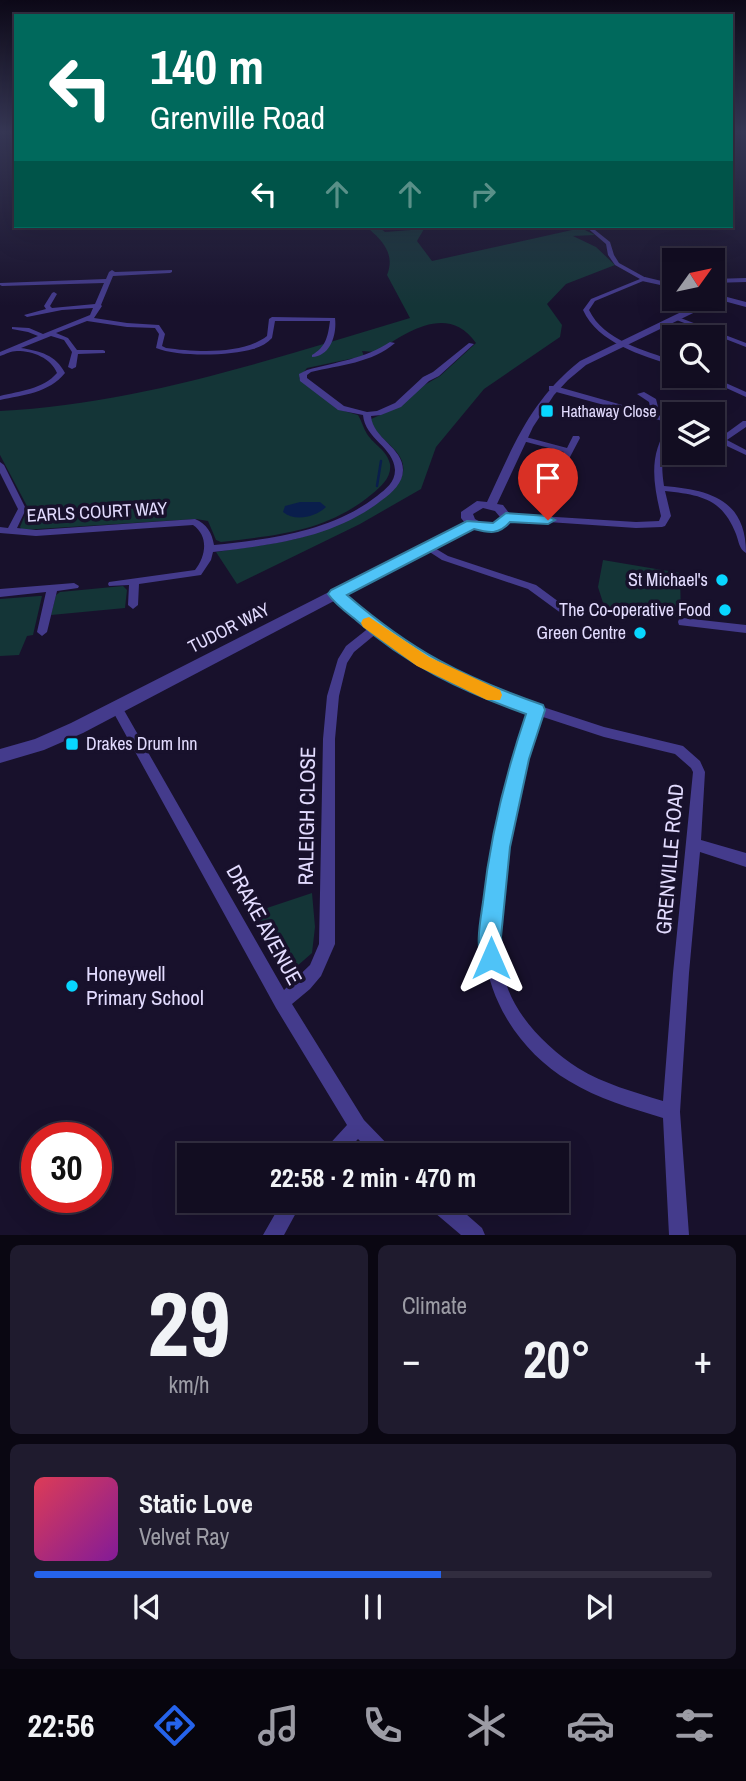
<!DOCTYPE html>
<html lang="en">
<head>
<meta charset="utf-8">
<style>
	body { margin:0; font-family:"Archivo Narrow",sans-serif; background:#1f1b2e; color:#f1f3f6; height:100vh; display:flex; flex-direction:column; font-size:26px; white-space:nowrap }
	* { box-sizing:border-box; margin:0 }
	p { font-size:23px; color:#9c9ca5 }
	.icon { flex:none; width:38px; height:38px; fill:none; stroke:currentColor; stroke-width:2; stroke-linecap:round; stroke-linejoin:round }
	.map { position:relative; height:1235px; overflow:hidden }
	.sheet { display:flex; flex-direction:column; gap:10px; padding:10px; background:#0a0712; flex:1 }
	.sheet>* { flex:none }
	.top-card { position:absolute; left:14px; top:14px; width:719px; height:214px; border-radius:0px; box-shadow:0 7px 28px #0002,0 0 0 2px #312d3f; background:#00695c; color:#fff; overflow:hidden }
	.needle { width:46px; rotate:57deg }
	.buttons { position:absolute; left:662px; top:248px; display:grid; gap:14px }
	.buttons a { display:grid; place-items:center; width:63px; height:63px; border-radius:0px; background:#120d21; box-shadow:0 7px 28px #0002,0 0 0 2px #312d3f; font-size:35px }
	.speed { position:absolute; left:21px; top:1122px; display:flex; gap:14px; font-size:35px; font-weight:700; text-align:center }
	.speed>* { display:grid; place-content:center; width:91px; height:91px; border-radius:50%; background:#120d21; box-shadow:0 7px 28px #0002,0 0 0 2px #312d3f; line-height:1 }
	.speed .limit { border:10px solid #d22; background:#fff; color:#111 }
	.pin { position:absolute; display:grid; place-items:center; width:60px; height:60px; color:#fff; margin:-72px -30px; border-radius:50% 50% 50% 0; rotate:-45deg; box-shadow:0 0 7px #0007 }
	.pin .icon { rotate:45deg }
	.me { position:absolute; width:77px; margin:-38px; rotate:0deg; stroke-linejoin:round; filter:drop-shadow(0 0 5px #0008) }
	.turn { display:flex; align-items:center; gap:24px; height:147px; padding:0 21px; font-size:32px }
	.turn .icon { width:91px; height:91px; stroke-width:2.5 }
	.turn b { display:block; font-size:49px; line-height:60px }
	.lanes { display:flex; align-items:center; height:66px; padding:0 21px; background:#0003; justify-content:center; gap:35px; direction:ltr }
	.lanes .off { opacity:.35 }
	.big { font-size:52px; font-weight:700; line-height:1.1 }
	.sheet .card { flex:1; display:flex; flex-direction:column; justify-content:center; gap:10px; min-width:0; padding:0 24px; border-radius:10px; background:#1f1b2e }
	.sheet .dial { align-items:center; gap:0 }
	.dial b { font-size:91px; line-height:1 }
	.song { display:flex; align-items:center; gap:21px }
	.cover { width:84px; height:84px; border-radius:10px; background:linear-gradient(135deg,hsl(350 70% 55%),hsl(290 70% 35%)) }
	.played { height:7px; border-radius:4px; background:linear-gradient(90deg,#2563eb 60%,#312d3f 60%) }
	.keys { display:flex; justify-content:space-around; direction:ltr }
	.heat { display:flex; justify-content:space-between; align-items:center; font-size:38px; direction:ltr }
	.sheet .tiles { flex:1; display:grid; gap:10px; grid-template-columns:1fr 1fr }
	.card:last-child { grid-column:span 2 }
	.trip { position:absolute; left:177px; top:1143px; width:392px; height:70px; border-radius:0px; background:#120d21; box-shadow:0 7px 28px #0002,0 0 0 2px #312d3f; font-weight:700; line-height:70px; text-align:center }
	.tab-bar { display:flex; height:112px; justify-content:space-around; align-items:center; background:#07050d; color:#9c9ca5 }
	.tab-bar .icon { width:49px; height:49px }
	.tab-bar .active { color:#2563eb }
	.tab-bar b { font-size:32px; color:#f1f3f6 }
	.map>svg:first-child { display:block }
</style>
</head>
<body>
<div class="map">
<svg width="746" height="1235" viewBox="0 0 746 1235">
	<rect width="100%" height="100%" fill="#18112c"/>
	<!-- green -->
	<path fill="#143537" d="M379,227l6,5 39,-3 -7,12 15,20 149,-33 14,7 -22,1 23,11 19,18 -49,19 -19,20 15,21 -2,12 -76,52 -48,58 -15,42 -61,35 -123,60 -21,-32c25,-4 50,-7 75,-12 29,-6 105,-35 112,-68 4,-23 -30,-33 -32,-53l25,-11 18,-17 26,-15 36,-33c-28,-40 -69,-11 -100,9l-14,-1 2,5 -57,12 -8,10 38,31 21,6c4,6 5,13 9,19 7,11 20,16 23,30 2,13 -9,23 -18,30 -46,38 -94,41 -151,48l-5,-2 -8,-19 -12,-2 -174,11 -2,-3 8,-19 -28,-53v-44c141,-7 275,-53 410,-93l-23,-43c8,-20 -3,-33 -18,-46z
		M603,560l77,13 1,45 -46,-8 -30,-1 -7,-22z
		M123,586l4,4 -2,18 -74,7 5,-20 4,-3z
		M39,596h3l-9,39 -6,1 -8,19 -19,1v-57z
		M312,893l3,34 -3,26 -16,14c-22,-6 -31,-37 -41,-55z"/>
	<!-- water -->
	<path fill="#0a1e4c" d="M300,502h20l6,5c-10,10 -31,15 -43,5l2,-6z"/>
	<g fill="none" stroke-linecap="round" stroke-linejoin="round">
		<!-- stream -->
		<path stroke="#0a1e4c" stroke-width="2.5" d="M377,486l4,-25"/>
		<!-- minor -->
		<path fill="#443b8c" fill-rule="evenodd" d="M585,226h5l20,16 4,13 5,8 29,16 -53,22 -6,9c15,31 55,40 85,51v5c-33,-11 -76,-23 -91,-56l8,-11 49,-20 -25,-14 -7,-10 -2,-11z
			M112,270l3,2 57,-2v2l-2,1 -57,3 -12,29 1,1 -8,12 33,5 32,2 6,9 -3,12 4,2c29,4 77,7 101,-12l2,-17 3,-2 63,1c2,16 -4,38 -23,39v-2c14,-8 16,-19 18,-34h-55l-3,17c-5,5 -11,9 -19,11 -23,7 -75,8 -97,-1l3,-14 -4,-6 -28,-1 -40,-6 -31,12 12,5 9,12h26l2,1v2l-27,1 -2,13 -4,2 -4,-2 4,-15 -8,-12 -13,-4 -30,12c19,3 35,7 44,25 -16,20 -42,22 -65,27v-4c20,-5 43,-7 57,-23 -6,-15 -24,-22 -40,-22 -6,0 -11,3 -17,5v-4l38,-16 -10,-4 -16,-3v-2l17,1 14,6 47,-19 3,-7 -31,2 -35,7 -3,-2 22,-6 -2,-3 8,-13 2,-1 3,2 -7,12 2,2 43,-4 9,-21 -102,3 -2,-1v-2l106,-4 3,-7z
			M746,278v4l-34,1v-4z
			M674,317h4l68,26v4l-72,-28z
			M390,342l5,1c-23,20 -55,22 -84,29l-4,3v3l37,28 23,6 10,-1 18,-8 28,-26 10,-5 36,-29 5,1 -35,32 -10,5 -28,26 -20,8 -10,1c2,23 32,31 32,54 0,13 -11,23 -21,30 -48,38 -110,45 -169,52l-2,8 -10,15 -62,9 -1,21 -5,4 -5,-4 1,-20 -20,1 -1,-2 1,-2 86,-12c11,-14 14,-34 -2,-45l-157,11 -36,-3v-6l8,1 10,-19 -18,-36v-11l4,3 22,44 -9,19 19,2 159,-11c12,5 17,14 19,26 56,-6 117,-13 163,-49 9,-7 18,-14 18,-26 -1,-23 -30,-31 -32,-55l-25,-5 -38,-29 -1,-7 8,-4c29,-8 57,-11 83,-28z
			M700,376h10l36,16v5z
			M549,386h6l92,26 3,-5 -1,-5 -12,-8 7,-2 12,7 2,8 -4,7 20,6c0,10 -5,16 -9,26 -4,13 -3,27 -1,40 45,4 82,13 82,67 -7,-4 -7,-11 -10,-19 -14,-36 -36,-39 -71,-43l6,25 -6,10 -3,1 -26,1 -133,-9 -2,-2 2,-2 3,-1 130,8 23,-1 2,-5c-8,-35 -13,-61 9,-93l-121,-33z
			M743,421h3v6l-19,13 19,10v5l-34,-16v-5l9,3z
			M519,436h3l45,12 6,-12h6l1,2 -20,38 -4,3 -4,-3 12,-24 -45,-12z
			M428,544l20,12 88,29 42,31 -1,3h-8l-41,-30 -86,-29 -17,-11 -2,-2 2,-2z
			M74,583l5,3 -1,2 -21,3 -10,41 -5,4 -5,-4 9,-40 -46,5v-8z
			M336,590l4,1 61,50 26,18 55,28 122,40 75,18 4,1 17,15 5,11 -4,68 45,13v14l-46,-15 -11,121 -9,139 9,123h-20l-6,-117c-32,-10 -65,-19 -94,-37 -45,-27 -77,-73 -84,-124 -11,-74 21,-175 45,-245l-56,-19 -55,-28 -42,-32 -23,19 -7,11 -8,33 -4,43v205l-14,32 -11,13 -18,15 72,116 28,29 3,6h-21l-16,-16 -15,16h-21l3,-6 22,-24 -71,-117 -165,-300 2,-3 4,-2 4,2 163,285 26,-25 9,-21 4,-205 4,-43 11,-37 8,-13 24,-19 -38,-30 -1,-3 1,-3zM540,716l64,21 71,17 16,14 2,4 -20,201 -10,128c-29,-9 -59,-17 -85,-33 -28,-18 -58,-47 -70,-79 -28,-75 9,-200 32,-273z
			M683,618l63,7v8l-67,-8 -1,-3 1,-3z
			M283,1200h20l-19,35h-21z
			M426,1200h24l32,28 3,7h-24l-33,-28z"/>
		<!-- tertiary -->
		<path fill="#443b8c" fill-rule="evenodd" d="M645,277l29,7v4l-32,-7 -1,-2z
			M712,293l34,9v5l-26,-7 -134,65 -18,15 -14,15 -21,32 -36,77 6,1 9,12 -4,9 -19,6 -16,-4 -390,205 -39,17 -44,13v-14l35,-10 36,-16 394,-200 -4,-5v-6l16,-11 10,1c27,-57 42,-100 93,-141l128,-62h4zM483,508l12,3 5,6 -1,4 -15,3 -9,-5 -2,-5z"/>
	</g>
	<!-- sky -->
	<linearGradient id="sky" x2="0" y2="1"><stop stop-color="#0d0918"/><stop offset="0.43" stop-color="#373856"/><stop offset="1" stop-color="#373856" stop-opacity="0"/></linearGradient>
	<rect width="746" height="306" fill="url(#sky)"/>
	<!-- route -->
	<path fill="#4fc3f7" stroke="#337fa1" stroke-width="2" d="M506,513l42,3 7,4 -7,4 -38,-2c-11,13 -21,11 -36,7l-127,66c65,56 115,82 196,110l2,5 -16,49 -19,88 -9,90 2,21 -3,8 -9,3 -8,-3c-8,-20 -3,-43 0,-64 7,-64 22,-126 43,-188 -62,-22 -120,-49 -170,-94 -10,-8 -21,-16 -28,-26l3,-4 136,-69 26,2z"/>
	<!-- slow -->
	<path fill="#f59e0b" d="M369,617l60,40 71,33 2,5 -2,5h-13l-70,-34 -54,-39 -2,-4 2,-4z"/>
	<!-- markers -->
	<g fill="#08d6ff" stroke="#18112c" stroke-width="2.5">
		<rect x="540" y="404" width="14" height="14" rx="3.5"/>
		<circle cx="722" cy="580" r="7"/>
		<circle cx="725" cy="610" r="7"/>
		<circle cx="640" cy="633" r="7"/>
		<rect x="65" y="737" width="14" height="14" rx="3.5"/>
		<circle cx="72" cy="986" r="7"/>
	</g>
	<g text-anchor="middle" stroke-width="7" stroke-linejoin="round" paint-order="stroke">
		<!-- far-poi labels -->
		<g font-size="16" fill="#e3dcff" stroke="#18112c" text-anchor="start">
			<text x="561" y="417">Hathaway Close</text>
		</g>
		<!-- street labels -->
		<g font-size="18" fill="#e3dcff" stroke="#18112c">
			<text transform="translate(97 512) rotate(-3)" y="6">EARLS COURT WAY</text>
			<text transform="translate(229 628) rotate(-27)" y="6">TUDOR WAY</text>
		</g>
		<!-- poi labels -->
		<g font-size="18" fill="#e3dcff" stroke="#18112c" text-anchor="end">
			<text x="708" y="586">St Michael's</text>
			<text x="711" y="616">The Co-operative Food</text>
			<text x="626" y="639">Green Centre</text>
			<text x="86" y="750" text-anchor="start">Drakes Drum Inn</text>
		</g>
		<!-- near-street labels -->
		<g font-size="21" fill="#e3dcff" stroke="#18112c">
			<text transform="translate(307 816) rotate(-89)" y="7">RALEIGH CLOSE</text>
			<text transform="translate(670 859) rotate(-85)" y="7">GRENVILLE ROAD</text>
			<text transform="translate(264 925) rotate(61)" y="7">DRAKE AVENUE</text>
		</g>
		<!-- near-poi labels -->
		<g font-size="21" fill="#e3dcff" stroke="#18112c" text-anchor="start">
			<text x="86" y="981">Honeywell<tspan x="86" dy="24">Primary School</tspan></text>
		</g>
	</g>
</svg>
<div class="buttons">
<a><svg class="needle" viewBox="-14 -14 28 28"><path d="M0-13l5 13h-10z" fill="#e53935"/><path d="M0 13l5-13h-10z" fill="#9c9ca5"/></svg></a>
<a><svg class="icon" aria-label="search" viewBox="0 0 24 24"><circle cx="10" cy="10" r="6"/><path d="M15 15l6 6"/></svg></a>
<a><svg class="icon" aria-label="layers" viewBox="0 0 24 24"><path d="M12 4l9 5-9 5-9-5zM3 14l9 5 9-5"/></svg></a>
</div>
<div class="speed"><div class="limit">30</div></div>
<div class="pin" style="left:548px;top:520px;background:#d93025"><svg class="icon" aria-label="arrive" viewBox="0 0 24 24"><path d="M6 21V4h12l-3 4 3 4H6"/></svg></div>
<svg class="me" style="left:491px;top:958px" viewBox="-20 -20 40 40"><path d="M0-17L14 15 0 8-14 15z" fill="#4fc3f7" stroke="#fff" stroke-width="4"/></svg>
<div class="trip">22:58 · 2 min · 470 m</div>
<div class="top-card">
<div class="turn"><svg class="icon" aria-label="left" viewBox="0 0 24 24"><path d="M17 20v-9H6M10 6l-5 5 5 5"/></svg><div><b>140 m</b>Grenville Road</div></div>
<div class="lanes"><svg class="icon" aria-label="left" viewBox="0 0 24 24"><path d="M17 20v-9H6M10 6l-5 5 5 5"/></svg><svg class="icon off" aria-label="ahead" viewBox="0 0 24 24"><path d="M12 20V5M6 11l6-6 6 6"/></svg><svg class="icon off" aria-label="ahead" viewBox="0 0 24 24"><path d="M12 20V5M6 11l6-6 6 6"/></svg><svg class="icon off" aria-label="right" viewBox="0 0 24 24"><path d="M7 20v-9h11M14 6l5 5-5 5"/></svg></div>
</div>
</div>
<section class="sheet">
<div class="tiles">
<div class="card dial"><b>29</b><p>km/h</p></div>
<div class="card"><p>Climate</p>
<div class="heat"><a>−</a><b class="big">20°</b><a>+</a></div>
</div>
<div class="card">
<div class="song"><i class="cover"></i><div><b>Static Love</b><p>Velvet Ray</p></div></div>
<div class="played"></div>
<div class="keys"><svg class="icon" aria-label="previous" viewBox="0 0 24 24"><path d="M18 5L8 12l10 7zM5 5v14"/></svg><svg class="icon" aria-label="pause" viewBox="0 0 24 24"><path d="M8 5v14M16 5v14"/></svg><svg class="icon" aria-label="next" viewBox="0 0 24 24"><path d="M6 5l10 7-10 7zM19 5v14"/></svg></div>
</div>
</div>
</section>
<nav class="tab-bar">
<b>22:56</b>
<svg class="icon active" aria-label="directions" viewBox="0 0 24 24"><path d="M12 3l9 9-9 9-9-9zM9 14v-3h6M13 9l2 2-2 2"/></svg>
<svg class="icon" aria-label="music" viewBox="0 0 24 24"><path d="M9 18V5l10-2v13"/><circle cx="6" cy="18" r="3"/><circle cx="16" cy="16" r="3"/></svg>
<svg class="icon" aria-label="phone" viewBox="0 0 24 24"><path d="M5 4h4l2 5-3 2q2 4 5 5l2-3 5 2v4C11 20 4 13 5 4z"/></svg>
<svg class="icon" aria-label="climate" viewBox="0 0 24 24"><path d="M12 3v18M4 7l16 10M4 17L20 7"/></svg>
<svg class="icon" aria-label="car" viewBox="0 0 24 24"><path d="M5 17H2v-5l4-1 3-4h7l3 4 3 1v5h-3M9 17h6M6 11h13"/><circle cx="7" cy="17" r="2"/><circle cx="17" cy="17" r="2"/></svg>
<svg class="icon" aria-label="filters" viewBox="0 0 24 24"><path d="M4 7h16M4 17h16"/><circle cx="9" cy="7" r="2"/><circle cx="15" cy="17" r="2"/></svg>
</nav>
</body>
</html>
